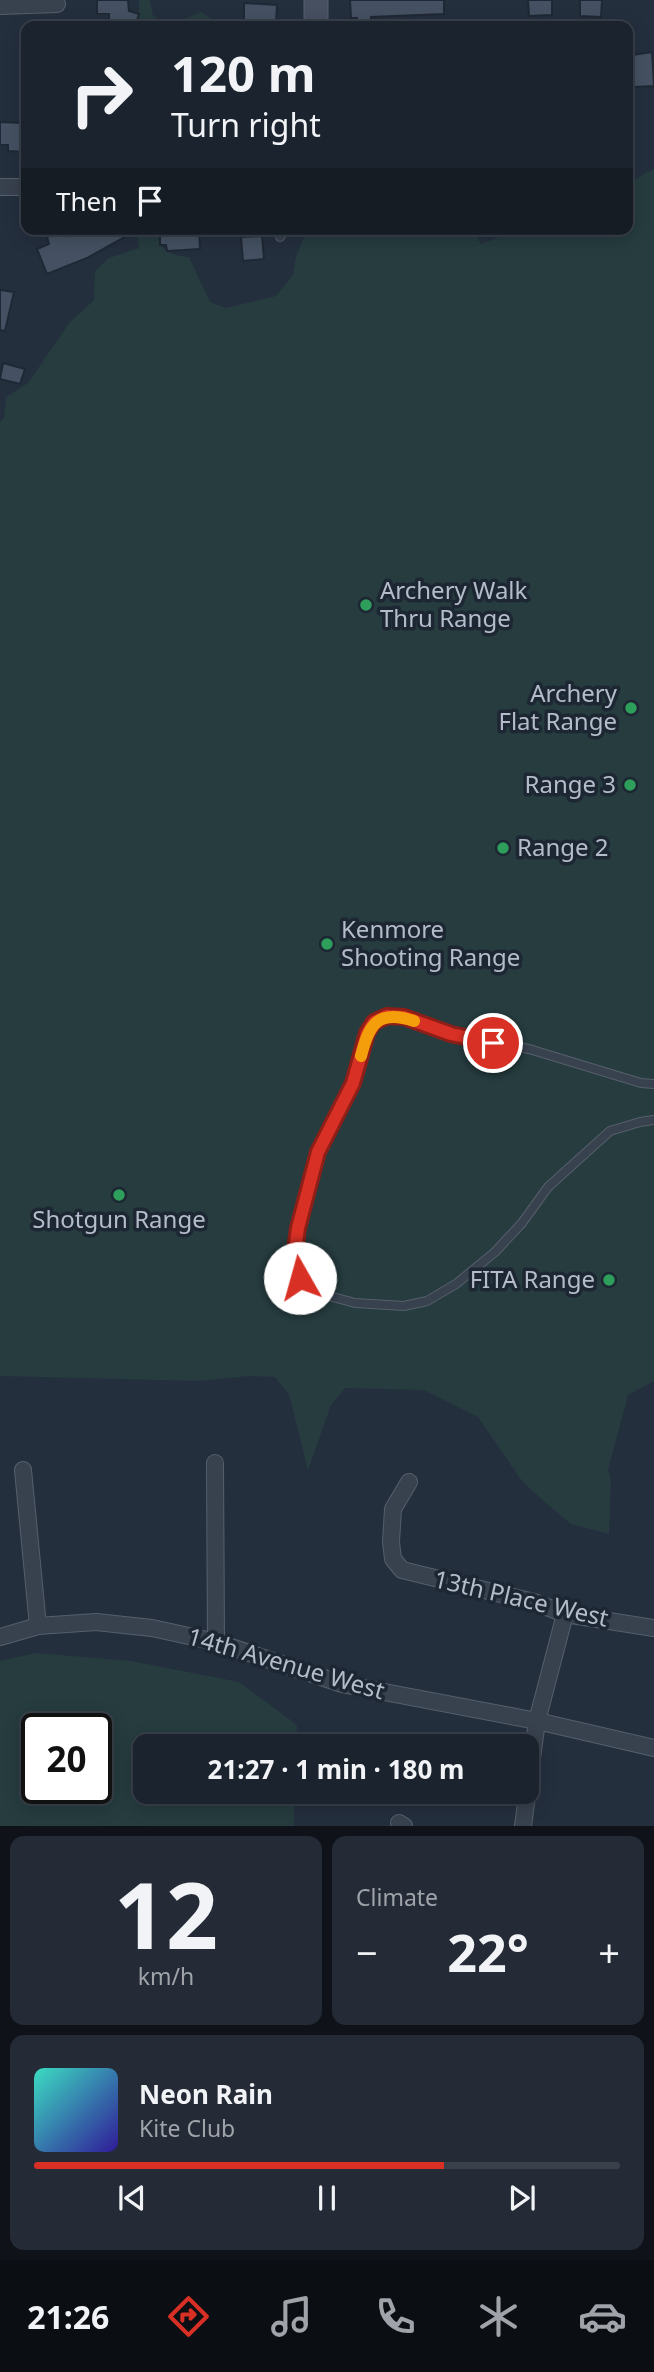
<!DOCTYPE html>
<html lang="en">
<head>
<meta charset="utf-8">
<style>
	body { margin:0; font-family:"Noto Sans",sans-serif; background:#242b36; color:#f1f3f6; height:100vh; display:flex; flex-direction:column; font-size:26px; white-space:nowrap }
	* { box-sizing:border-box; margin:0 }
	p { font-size:23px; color:#a0a4aa }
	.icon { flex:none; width:38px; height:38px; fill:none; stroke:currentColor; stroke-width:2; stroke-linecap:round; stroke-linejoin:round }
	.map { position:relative; height:1826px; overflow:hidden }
	.drawer { display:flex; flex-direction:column; gap:10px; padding:10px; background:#0f1319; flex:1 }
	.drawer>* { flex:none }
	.hud { position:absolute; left:21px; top:21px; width:612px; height:214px; border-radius:14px; box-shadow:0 4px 18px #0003,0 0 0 2px #39404a; background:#1b232e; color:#f1f3f6; overflow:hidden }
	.speed { position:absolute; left:21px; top:1713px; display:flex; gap:14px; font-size:35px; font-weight:700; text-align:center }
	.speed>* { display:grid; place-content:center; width:91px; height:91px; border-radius:50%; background:#1b232e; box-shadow:0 4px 18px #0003,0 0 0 2px #39404a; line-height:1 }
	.speed .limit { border:4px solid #111; border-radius:10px; background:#fff; color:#111 }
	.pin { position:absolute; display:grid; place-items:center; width:60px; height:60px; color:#fff; margin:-30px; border:4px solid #fff; border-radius:50%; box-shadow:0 2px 7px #0007 }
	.me { position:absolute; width:77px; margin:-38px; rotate:353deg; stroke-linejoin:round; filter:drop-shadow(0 0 5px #0008) }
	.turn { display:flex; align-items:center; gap:24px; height:147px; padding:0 35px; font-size:32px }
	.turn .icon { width:91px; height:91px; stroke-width:2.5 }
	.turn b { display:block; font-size:49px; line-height:60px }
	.then { display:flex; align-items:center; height:66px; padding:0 35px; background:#0003; gap:14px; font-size:26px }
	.big { font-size:52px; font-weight:700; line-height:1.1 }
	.drawer .card { flex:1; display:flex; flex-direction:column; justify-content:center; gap:10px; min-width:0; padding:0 24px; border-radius:14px; background:#242b36 }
	.drawer .dial { align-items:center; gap:0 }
	.dial b { font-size:91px; line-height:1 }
	.song { display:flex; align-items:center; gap:21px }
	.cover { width:84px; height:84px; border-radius:10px; background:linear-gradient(135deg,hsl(170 70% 55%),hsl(250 70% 35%)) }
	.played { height:7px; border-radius:4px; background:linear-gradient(90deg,#d93025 70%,#39404a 70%) }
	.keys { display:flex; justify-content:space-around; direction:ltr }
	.heat { display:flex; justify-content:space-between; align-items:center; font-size:38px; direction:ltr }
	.drawer .tiles { flex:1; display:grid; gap:10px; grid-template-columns:1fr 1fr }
	.card:last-child { grid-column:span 2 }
	.trip { position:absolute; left:133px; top:1734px; width:406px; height:70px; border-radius:14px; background:#1b232e; box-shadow:0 4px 18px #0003,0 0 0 2px #39404a; font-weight:700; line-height:70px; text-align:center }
	.menu { display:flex; height:112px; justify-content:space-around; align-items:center; background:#0b0e12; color:#a0a4aa }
	.menu .icon { width:49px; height:49px }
	.menu .active { color:#d93025 }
	.menu b { font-size:32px; color:#f1f3f6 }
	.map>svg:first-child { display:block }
</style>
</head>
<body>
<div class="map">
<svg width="654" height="1826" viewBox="0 0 654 1826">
	<rect width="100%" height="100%" fill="#242f3e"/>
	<!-- green -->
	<path fill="#263c3f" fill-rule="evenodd" d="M139,0h11l3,16 15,10 33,-14 21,14h-84z
		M654,169v1212l-26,14 -20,75 3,9 -2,55 -38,-10 -24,-20 -25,-23 -44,-64 -54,-27 -79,-2 -14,17 -23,65 -19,-75 -14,-18 -26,-1 -50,5 -199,-5v-954l4,-4 2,-21 22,-14 42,-61 24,-22 1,-29 14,-13 30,-10 -2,-19h20c0,21 15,27 32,28l21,45 16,6 50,-12 17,-21 3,-18 11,-28h165l9,15 18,-7h16l14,-8h99v-48l5,-1z
		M36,1653l95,8 108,21 58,43 -1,21h-151v46h149v34h-294v-165zM37,1729h59v59h-59z"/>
	<!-- building -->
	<path fill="#455162" stroke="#1f2835" stroke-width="2" d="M97,0h31l1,11 10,3 -4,12h-13l-13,-4v-8h-12z
		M350,0h94v14l-73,3v9h-14v-8h-6z
		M528,0h24v15l-23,1z
		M580,0h22l-1,17 -21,-1z
		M244,3l33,2 -1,18 -32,-2z
		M652,52l2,34 -20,1 -2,-32z
		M0,122l24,1v29l-16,-1v-6h-8z
		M81,229h58l-52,29 -40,16 -10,-25 12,-5 -2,-7 20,-7 2,6z
		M160,229h39l1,20 -33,2 -1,-6h-6z
		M262,236l2,23 -21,2 -2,-24z
		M0,290l14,2 -9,39 -5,-1z
		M3,363l22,6 -5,15 -20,-5z"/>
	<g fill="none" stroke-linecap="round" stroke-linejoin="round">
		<!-- lane casing -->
		<g stroke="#565f6c" stroke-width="10">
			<path id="lane" d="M458,229v3
				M280,237l6,-8
				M654,1084l-13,-1 -112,-34 -78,-15 -47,-17 -17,-1 -12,6 -8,11 -14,50 -35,69 -20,76 -4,30 6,19 18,16 37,10 49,3 23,-5 29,-17 39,-32 27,-29 26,-36 62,-56 30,-9 14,-2"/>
		</g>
		<!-- street casing -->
		<g stroke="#565f6c" stroke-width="18">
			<path id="street" d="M0,6l57,-2
				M0,187h26
				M215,1463l1,179
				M23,1470l15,156
				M409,1482l-16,27 -2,33 2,17 9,11 132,32 31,12 89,14
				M0,1637l38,-11 58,-4 56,6 64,14 126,42 195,37 117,27
				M399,1823l5,3
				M523,1826l14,-105 28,-107"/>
		</g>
		<!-- secondary casing -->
		<g stroke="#565f6c" stroke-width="25">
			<path id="secondary" d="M316,26v-26"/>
		</g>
		<!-- lane -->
		<use href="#lane" stroke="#38414e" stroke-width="8"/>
		<!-- street -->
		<use href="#street" stroke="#38414e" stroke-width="16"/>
		<!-- secondary -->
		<use href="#secondary" stroke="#465061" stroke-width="23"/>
	</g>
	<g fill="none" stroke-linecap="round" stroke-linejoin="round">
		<!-- route casing -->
		<g stroke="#8d1f18" stroke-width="18">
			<path id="route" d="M300,1278l-6,-20 4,-30 20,-76 35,-69 14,-50 7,-11 13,-6 17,1 47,17 42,9"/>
		</g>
		<!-- route -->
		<use href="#route" stroke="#d93025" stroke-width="12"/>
		<!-- slow -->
		<path stroke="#f59e0b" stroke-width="12" d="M361,1056c8,-32 17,-47 53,-35"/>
	</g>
	<!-- markers -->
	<g fill="#2e9e5b" stroke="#1d2633" stroke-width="2.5">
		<circle cx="366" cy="605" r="7"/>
		<circle cx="631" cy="708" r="7"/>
		<circle cx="630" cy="785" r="7"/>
		<circle cx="503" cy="848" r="7"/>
		<circle cx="327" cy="944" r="7"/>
		<circle cx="119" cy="1195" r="7"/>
		<circle cx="609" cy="1280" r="7"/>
	</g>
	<g text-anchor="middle" stroke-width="7" stroke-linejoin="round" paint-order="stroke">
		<!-- poi labels -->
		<g font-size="24" fill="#b4bcc9" stroke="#1d2633" text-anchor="start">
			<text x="380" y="599">Archery Walk<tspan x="380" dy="28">Thru Range</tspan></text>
			<text x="617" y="702" text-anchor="end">Archery<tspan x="617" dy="28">Flat Range</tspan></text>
			<text x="616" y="793" text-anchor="end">Range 3</text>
			<text x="517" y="856">Range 2</text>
			<text x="341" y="938">Kenmore<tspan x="341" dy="28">Shooting Range</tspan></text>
			<text x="119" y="1228" text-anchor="middle">Shotgun Range</text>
			<text x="595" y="1288" text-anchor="end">FITA Range</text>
		</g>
		<!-- street labels -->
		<g font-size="24" fill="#b4bcc9" stroke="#1d2633">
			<text transform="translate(521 1599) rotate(13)" y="8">13th Place West</text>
			<text transform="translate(286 1664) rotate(16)" y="8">14th Avenue West</text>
		</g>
	</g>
</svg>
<div class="speed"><div class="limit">20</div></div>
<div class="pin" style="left:493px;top:1043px;background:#d93025"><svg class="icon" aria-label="arrive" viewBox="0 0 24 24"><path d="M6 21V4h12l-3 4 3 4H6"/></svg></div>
<svg class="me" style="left:300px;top:1278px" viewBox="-20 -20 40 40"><circle r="19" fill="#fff"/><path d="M0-13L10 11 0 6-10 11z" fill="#d93025"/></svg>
<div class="trip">21:27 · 1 min · 180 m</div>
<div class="hud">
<div class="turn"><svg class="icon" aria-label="right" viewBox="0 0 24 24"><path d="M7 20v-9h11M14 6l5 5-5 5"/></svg><div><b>120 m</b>Turn right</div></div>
<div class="then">Then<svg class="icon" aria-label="arrive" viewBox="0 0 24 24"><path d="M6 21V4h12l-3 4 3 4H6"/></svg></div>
</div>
</div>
<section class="drawer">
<div class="tiles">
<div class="card dial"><b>12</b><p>km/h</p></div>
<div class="card"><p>Climate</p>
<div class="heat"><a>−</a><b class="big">22°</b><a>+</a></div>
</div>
<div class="card">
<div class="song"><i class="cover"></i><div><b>Neon Rain</b><p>Kite Club</p></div></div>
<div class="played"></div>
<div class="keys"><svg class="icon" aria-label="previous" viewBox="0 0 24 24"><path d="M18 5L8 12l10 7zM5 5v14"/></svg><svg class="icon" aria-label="pause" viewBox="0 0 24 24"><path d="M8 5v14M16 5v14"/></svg><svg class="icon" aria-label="next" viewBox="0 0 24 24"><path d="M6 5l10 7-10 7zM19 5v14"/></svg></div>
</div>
</div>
</section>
<nav class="menu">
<b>21:26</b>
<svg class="icon active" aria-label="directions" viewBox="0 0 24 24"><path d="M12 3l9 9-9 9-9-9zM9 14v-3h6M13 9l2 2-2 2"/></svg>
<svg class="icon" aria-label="music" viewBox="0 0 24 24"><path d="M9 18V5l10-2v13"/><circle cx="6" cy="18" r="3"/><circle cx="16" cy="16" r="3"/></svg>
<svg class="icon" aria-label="phone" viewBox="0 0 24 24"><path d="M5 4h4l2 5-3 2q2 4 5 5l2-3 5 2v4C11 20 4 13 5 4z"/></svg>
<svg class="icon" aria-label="climate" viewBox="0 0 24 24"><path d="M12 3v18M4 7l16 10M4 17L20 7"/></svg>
<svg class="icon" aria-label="car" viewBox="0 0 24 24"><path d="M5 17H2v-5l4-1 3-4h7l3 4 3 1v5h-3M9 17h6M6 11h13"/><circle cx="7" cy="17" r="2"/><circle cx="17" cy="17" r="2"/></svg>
</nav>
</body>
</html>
